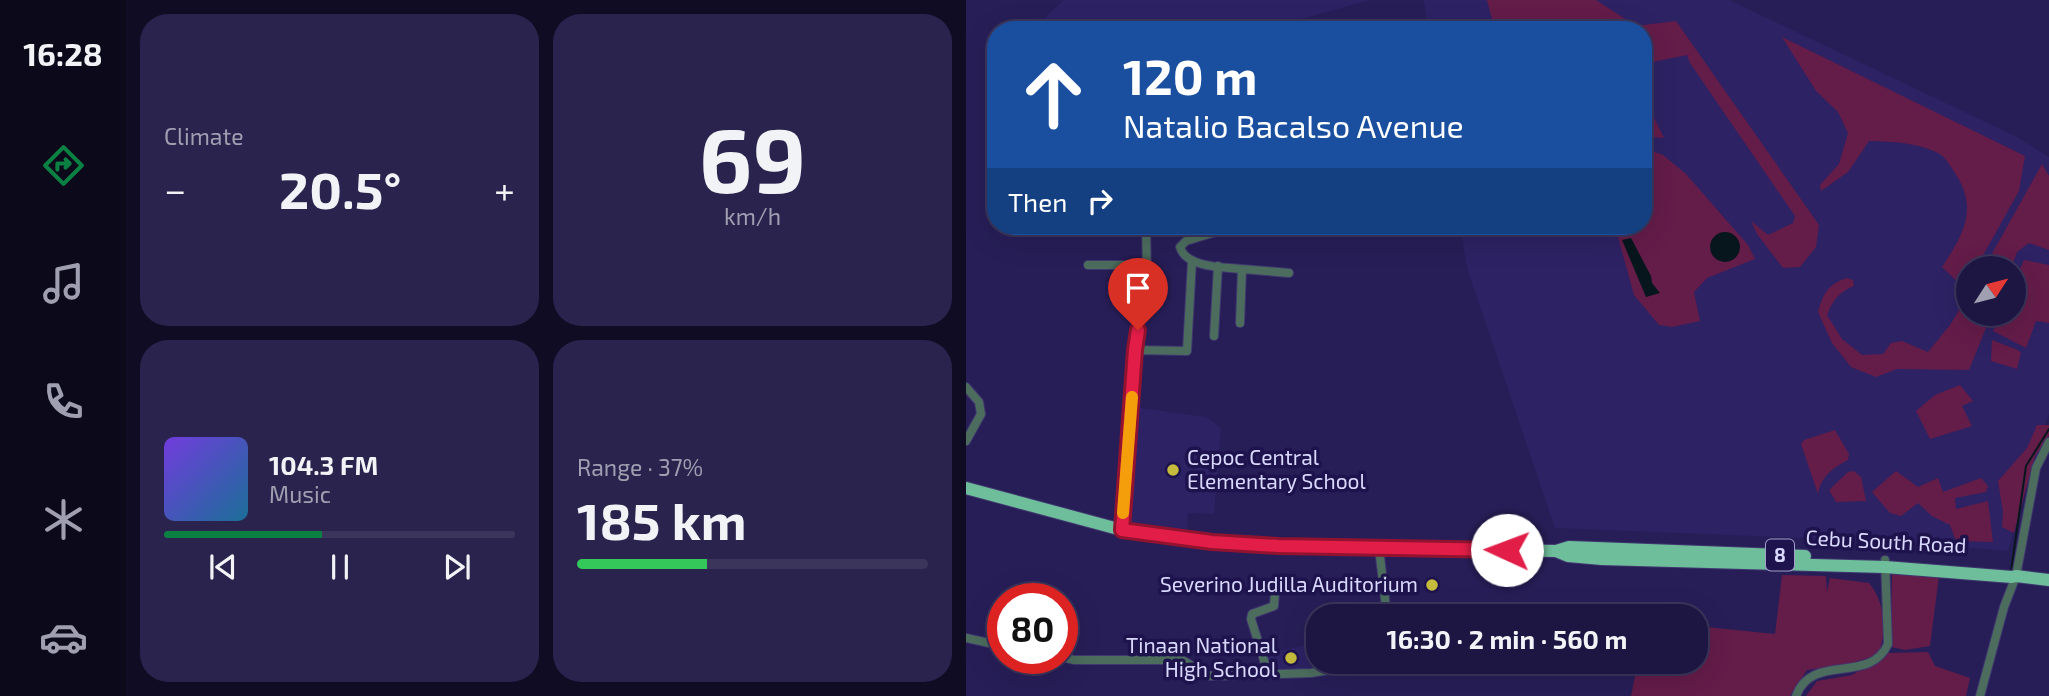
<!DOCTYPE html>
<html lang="en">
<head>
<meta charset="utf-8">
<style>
	body { margin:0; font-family:"Exo 2",sans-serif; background:#2a234d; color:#f1f3f6; height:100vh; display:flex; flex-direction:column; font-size:26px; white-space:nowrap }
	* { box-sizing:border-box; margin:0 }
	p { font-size:23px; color:#a09fb2 }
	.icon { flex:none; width:38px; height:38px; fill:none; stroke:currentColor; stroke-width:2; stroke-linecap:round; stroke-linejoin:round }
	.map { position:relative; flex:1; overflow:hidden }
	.side { display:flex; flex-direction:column; gap:14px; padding:14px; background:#100c24; width:840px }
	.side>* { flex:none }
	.banner { position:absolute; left:21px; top:21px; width:665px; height:214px; border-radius:28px; box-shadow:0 7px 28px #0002,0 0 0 2px #3b355b; background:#1a4fa0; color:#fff; overflow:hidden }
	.needle { width:46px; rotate:54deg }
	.fabs { position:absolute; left:990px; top:256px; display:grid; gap:14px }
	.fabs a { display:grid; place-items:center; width:70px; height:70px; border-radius:50%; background:#1d1642; box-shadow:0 7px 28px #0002,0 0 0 2px #3b355b; font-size:35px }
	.speed { position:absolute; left:21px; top:583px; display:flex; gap:14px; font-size:35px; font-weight:700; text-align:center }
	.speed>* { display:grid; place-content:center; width:91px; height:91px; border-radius:50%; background:#1d1642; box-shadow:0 7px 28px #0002,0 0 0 2px #3b355b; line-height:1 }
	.speed .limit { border:10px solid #d22; background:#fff; color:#111 }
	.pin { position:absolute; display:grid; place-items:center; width:60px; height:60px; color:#fff; margin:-72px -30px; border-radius:50% 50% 50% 0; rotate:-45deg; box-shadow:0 0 7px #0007 }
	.pin .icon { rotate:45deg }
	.me { position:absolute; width:77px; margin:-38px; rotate:272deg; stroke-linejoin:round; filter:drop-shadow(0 0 5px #0008) }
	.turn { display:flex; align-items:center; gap:24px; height:147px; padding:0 21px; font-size:32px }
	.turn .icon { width:91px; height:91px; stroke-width:2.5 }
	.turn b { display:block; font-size:49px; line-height:60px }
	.then { display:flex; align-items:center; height:66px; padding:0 21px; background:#0003; gap:14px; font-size:26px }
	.big { font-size:52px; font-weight:700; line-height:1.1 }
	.side .tile { flex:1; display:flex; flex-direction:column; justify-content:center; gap:10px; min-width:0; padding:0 24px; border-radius:28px; background:#2a234d }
	.side .dial { align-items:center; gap:0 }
	.dial b { font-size:91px; line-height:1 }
	.song { display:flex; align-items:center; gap:21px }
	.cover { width:84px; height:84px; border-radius:10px; background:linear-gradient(135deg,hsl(260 70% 55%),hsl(200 70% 35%)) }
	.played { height:7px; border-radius:4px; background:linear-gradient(90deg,#0b8043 45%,#3b355b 45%) }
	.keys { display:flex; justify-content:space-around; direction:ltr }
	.heat { display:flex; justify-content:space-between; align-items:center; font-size:38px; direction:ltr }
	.charge { height:10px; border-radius:5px; background:linear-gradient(90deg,#34c759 37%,#3b355b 0) }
	.side .tiles { flex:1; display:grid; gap:14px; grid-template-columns:repeat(2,1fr) }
	.trip { position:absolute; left:340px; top:604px; width:402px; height:70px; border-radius:28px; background:#1d1642; box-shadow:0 7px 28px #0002,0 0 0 2px #3b355b; font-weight:700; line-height:70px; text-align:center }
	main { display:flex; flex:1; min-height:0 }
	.tab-bar { display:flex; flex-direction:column; width:126px; justify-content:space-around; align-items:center; background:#0c091a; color:#a09fb2 }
	.tab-bar .icon { width:49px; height:49px }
	.tab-bar .current { color:#0b8043 }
	.tab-bar b { font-size:32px; color:#f1f3f6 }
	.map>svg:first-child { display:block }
</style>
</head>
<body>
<main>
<nav class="tab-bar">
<b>16:28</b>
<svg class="icon current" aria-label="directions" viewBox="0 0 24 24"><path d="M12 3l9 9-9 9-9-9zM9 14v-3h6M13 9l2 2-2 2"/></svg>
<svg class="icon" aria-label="music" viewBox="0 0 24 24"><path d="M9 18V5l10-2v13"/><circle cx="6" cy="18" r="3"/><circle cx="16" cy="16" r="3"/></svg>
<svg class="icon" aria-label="phone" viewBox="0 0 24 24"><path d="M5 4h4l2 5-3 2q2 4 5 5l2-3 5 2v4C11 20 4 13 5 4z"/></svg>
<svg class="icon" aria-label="climate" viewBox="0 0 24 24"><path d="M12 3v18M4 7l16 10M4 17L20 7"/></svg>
<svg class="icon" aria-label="car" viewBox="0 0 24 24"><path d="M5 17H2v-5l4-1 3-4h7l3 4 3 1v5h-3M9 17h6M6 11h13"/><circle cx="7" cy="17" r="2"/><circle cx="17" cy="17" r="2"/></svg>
</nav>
<section class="side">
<div class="tiles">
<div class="tile"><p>Climate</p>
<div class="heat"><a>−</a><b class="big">20.5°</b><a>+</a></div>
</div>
<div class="tile dial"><b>69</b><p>km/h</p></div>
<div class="tile">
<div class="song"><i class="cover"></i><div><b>104.3 FM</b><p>Music</p></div></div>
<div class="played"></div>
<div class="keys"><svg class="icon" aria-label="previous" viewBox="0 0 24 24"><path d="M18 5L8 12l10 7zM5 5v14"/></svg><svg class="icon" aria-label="pause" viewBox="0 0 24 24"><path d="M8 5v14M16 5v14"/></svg><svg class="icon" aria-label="next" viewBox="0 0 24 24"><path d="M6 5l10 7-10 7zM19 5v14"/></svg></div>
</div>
<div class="tile"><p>Range · 37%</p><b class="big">185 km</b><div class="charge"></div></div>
</div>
</section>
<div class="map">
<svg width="1083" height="696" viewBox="0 0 1083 696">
	<rect width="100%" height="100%" fill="#271e58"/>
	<!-- built -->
	<path fill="#2d2264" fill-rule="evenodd" d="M98,0h306l-108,30h-231z
		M458,0h305l286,136 34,21v257l-8,21 -33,116 -107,-9 -346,-14 -88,-260 -7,-42h183v-196h-215zM1003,268h45v45h-45z
		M167,407l73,10 15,11 -7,86 -26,-1 -1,17 -60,-7z
		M352,643v19h28l-26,8 -51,2 -6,-18z"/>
	<!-- green -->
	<path fill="#641c49" d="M521,0h109l40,26 40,-5 143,204 -3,22 -16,20 -17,1 -26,-34 -6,-13 17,14 25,-12 2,-7 -105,-153 -3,-8 -44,9v-34h-148z
		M816,37l243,119 -6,35 -43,77h-7v14l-4,7 -23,-22c21,-32 37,-58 13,-94 -5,-7 -10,-17 -17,-20 -22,-11 -45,-11 -69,-12l-21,31 -27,19 -1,-6 19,-21 9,-31 -10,-21 -22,-21z
		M677,96l21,42 -21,-2z
		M677,148l20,7 23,19 62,71 7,14 -48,19 -13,14 6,29 -28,6 -13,-2 -25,-30 -19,-69h28z
		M1076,164l7,12v74l-20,-7 -12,9 -6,16h-27z
		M1058,260l25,5v58l-13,-2 -10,27 -33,-17 8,-18h13v-30z
		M881,278l6,2 1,6c-15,6 -21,14 -27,29l15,24 20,16 21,-1 8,-11 11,-2 26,11 22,-27 19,-31v19h23l-23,57 -72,-1 -21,8 -25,-10 -19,-24 -14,-31c5,-18 10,-28 29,-34z
		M1026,340l26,10 3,3 -4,16 -26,-8z
		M994,385l13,16 -11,5 10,20 -42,13 -14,-28 19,-16z
		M1071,425h12v11l-14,20 -21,77 -12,-6 1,-15 -5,-31 29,-33z
		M869,430l14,24 -1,6c-15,8 -27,16 -30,34l-17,-50 3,-4z
		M888,471l7,6 5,24 -30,1 -7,-12 19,-18z
		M930,471l22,16 20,-9 5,14 38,-14 7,8 -2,6 -31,6 1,11 32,-8 5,41 -37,-1 -6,-16 -18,-9 -14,-13 -17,13 -11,-3 -18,-21z
		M926,573l47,3 -9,70 -25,4 -14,-3z
		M816,575l44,1 1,16 3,-14 39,5c17,21 18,49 9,72l-32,10 -39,5 -17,26h-159l7,-34h58v-36l79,8z
		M962,652l7,14 35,12 -4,18h-160l11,-15 35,-6 37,-22z"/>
	<!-- water -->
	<path fill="#06161c" d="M744 247a15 15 0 1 1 30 0a15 15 0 1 1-30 0Z
		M665,238l20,38 1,7 8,10 -14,4 -24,-57z"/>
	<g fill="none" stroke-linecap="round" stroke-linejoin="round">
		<!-- stream -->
		<path stroke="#06161c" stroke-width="2" d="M1045,571l15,-105 23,-37"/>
		<!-- minor casing -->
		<g stroke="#40386f" stroke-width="10">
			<path id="minor" d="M266,227l-46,14 -6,6c6,21 44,20 62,22
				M122,265h59
				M274,323l2,-54 47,4
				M248,336l4,-70
				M169,350l52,1 5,-90
				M0,387l13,15 2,12 -15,27
				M156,530l13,-180 12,-75 -1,-49
				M413,548l8,68
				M0,638l37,8
				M96,657l12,3h108l28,16 101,-3 24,-4 15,-7
				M302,673l-17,-54 1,-5 22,-8 1,-15
				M830,696c16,-44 74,-11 92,-52l-3,-84
				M1014,696l24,-89 12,-31 20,-108 13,-26"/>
		</g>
		<!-- trunk casing -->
		<g stroke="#40386f" stroke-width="14">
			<path id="trunk" d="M0,488l156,42 90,12 66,4 278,5 12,5 34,3 283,8 127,10 4,-1 33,4
				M590,551l13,-4 236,9"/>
		</g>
		<!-- minor -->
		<use href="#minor" stroke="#4c6d5e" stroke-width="8"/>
		<!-- trunk -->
		<use href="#trunk" stroke="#6ebe9c" stroke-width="12"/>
	</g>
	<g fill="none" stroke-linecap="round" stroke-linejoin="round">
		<!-- route casing -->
		<g stroke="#92132f" stroke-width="18">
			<path id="route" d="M172,330l-3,20 -13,180 90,12 66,4 229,4"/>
		</g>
		<!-- route -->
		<use href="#route" stroke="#e11d48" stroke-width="12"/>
		<!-- slow -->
		<path stroke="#f59e0b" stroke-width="12" d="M157,513l9,-116"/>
	</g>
	<!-- markers -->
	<g fill="#c5bc3d" stroke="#1e134d" stroke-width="2.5">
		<circle cx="207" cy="470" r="7"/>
		<circle cx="466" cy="585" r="7"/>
		<circle cx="325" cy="658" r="7"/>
	</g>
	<g text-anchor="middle" stroke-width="7" stroke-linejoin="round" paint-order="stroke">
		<!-- shield labels -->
		<rect fill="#1e134d" stroke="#a19ec9" stroke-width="2" x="800" y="539.5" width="28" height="31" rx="5"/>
		<g font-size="19" font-weight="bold" fill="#d9d9fe">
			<text x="814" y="562">8</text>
		</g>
		<!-- poi labels -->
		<g font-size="21" fill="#d9d9fe" stroke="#1e134d" text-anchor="end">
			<text x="221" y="465" text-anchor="start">Cepoc Central<tspan x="221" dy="24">Elementary School</tspan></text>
			<text x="452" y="592">Severino Judilla Auditorium</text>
			<text x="311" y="653">Tinaan National<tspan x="311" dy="24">High School</tspan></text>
		</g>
		<!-- street labels -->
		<g font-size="21" fill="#d9d9fe" stroke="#1e134d">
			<text transform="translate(920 542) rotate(3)" y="7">Cebu South Road</text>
		</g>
	</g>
</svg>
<div class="fabs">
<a><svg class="needle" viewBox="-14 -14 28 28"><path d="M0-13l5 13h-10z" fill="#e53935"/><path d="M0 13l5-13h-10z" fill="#a09fb2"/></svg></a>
</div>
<div class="speed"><div class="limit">80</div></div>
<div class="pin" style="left:172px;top:330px;background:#d93025"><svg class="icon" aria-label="arrive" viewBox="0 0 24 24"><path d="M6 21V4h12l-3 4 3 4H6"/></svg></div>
<svg class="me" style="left:541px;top:550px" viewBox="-20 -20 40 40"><circle r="19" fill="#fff"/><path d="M0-13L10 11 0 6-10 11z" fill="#e11d48"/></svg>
<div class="trip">16:30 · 2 min · 560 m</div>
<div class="banner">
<div class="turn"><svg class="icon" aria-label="ahead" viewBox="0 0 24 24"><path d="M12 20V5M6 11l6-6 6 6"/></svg><div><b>120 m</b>Natalio Bacalso Avenue</div></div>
<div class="then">Then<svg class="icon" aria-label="right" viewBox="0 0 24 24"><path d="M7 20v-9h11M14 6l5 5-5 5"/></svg></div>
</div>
</div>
</main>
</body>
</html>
